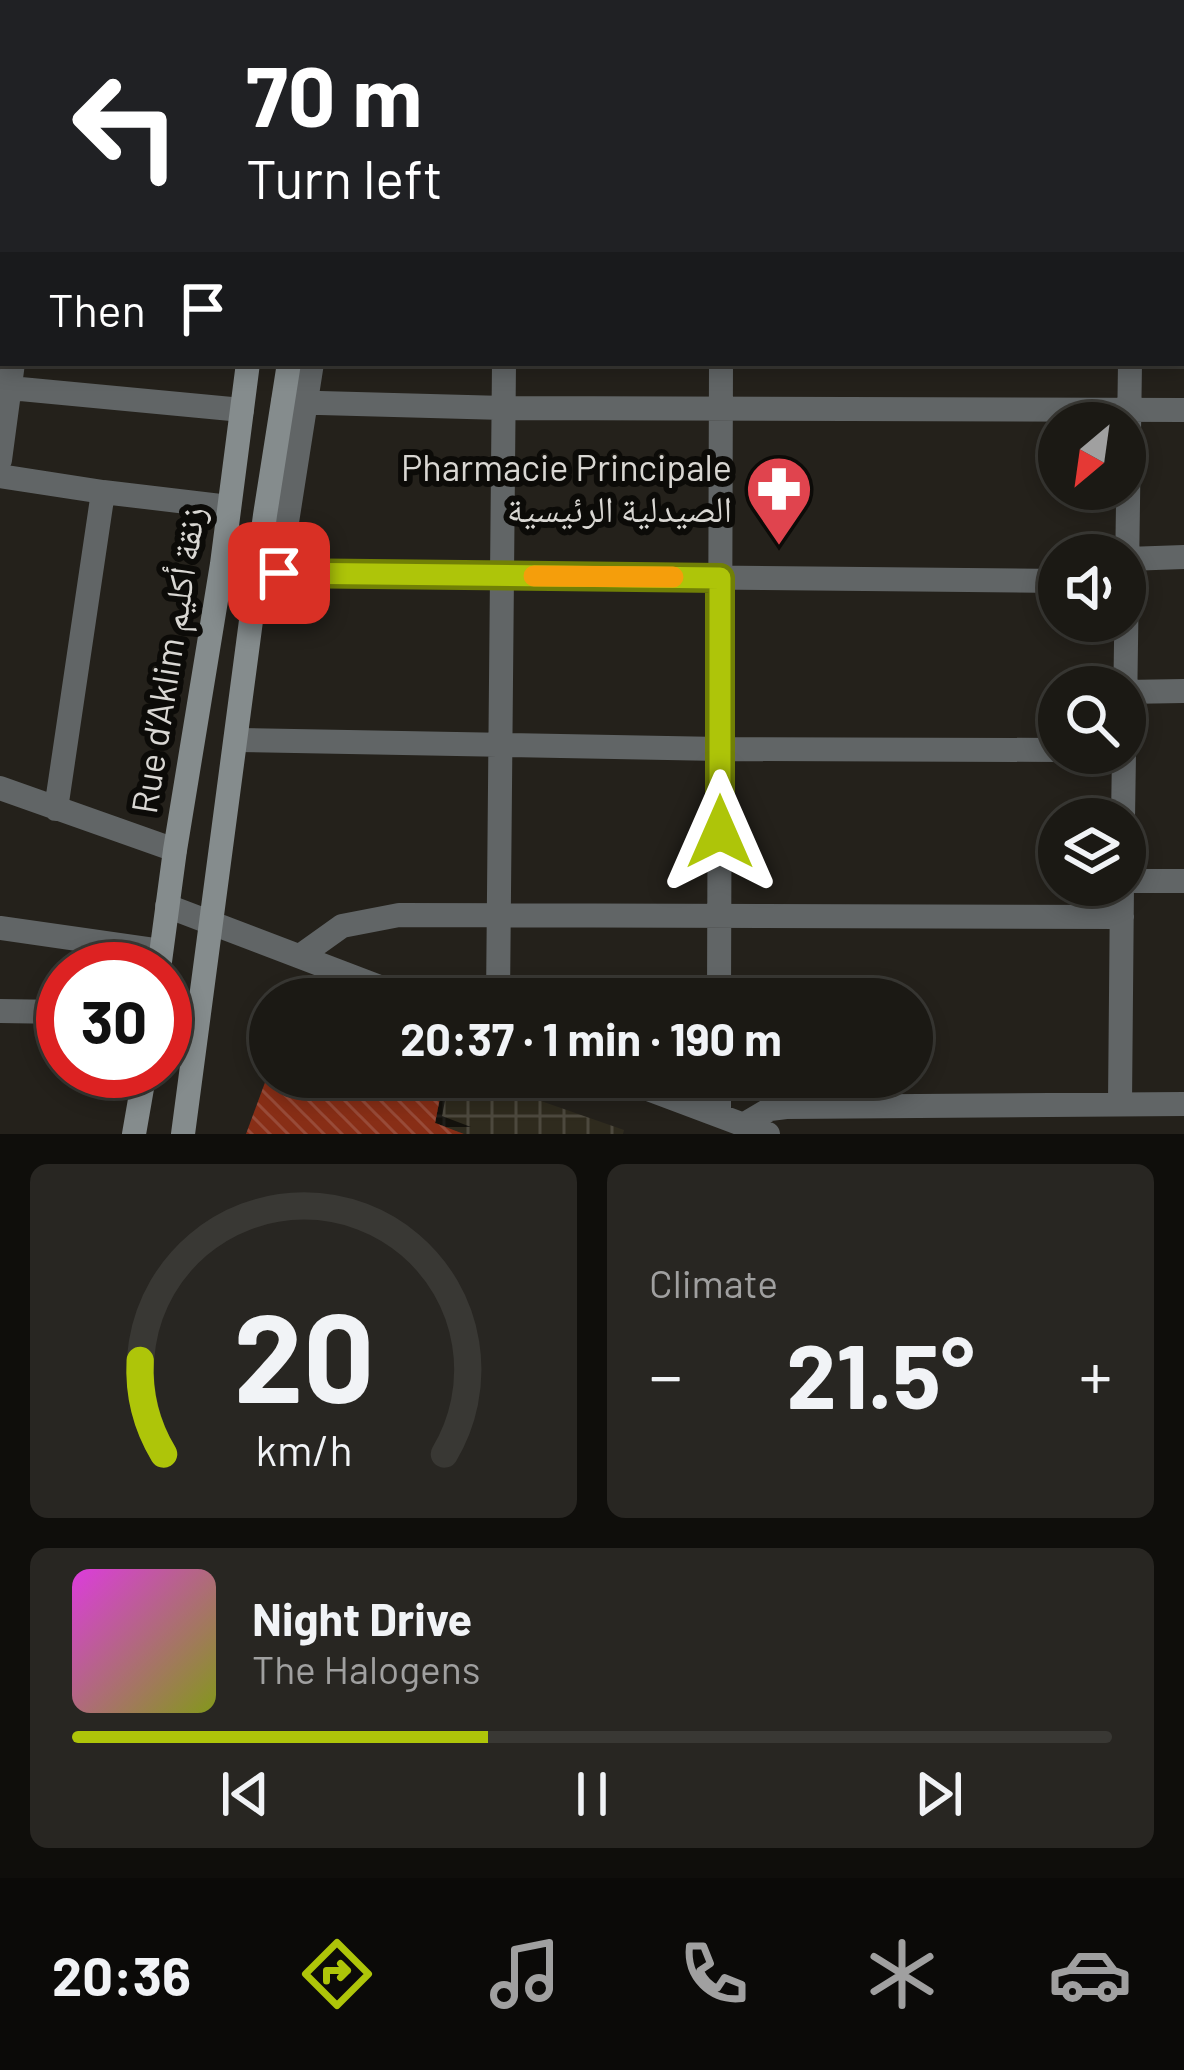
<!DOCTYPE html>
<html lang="en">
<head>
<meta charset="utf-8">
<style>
	body { margin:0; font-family:Barlow,"Noto Naskh Arabic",sans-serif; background:#282622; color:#f1f3f6; height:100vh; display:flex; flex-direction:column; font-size:45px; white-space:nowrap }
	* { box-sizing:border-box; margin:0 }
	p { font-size:39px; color:#a0a0a0 }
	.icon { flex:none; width:66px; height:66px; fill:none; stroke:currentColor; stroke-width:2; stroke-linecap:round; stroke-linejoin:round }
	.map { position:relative; height:1134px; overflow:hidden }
	.drawer { display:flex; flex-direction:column; gap:30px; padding:30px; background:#0f0e0b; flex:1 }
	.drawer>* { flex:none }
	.hud { position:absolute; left:0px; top:0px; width:1185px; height:366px; box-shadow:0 6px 18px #0003,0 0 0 3px #393834; background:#202124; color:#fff; overflow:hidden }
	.needle { width:78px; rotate:209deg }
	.controls { position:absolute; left:1038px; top:402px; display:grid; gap:24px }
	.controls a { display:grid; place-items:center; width:108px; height:108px; border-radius:50%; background:#1b1914; box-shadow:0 6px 18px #0003,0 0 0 3px #393834; font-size:60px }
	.speed { position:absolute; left:36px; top:942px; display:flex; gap:24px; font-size:60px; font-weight:700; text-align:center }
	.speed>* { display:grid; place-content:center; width:156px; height:156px; border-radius:50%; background:#1b1914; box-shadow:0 6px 18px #0003,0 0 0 3px #393834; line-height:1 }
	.speed .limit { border:18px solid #d22; background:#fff; color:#111 }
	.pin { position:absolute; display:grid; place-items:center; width:102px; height:102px; color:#fff; margin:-51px; border-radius:24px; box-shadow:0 6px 18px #0006 }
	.me { position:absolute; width:132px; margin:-66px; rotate:0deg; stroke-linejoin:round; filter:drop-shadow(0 0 9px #0008) }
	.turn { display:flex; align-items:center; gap:42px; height:252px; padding:0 48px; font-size:54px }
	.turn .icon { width:156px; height:156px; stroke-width:2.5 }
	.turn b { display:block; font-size:84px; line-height:102px }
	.then { display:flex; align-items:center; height:114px; padding:0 48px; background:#0003; gap:24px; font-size:45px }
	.big { font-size:90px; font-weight:700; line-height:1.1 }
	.drawer .card { flex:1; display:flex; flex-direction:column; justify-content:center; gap:18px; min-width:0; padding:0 42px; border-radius:18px; background:#282622 }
	.drawer .dial { align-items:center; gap:0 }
	.dial svg { height:312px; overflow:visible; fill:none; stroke:#393834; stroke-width:7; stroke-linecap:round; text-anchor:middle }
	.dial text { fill:#f1f3f6; stroke:none }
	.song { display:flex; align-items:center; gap:36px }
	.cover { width:144px; height:144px; border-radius:18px; background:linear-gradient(135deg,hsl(300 70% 55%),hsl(70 70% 35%)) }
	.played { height:12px; border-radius:6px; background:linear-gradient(90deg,#aec509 40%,#393834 40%) }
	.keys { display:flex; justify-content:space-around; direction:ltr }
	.heat { display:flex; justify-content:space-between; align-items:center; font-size:66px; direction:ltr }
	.drawer .tiles { flex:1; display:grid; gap:30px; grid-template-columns:1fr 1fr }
	.card:last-child { grid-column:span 2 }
	.trip { position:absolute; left:249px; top:978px; width:684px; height:120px; border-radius:60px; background:#1b1914; box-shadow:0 6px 18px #0003,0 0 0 3px #393834; font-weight:700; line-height:120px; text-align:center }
	.dock { display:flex; height:192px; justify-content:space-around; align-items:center; background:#0b0a08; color:#a0a0a0 }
	.dock .icon { width:84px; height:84px }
	.dock .current { color:#aec509 }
	.dock b { font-size:54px; color:#f1f3f6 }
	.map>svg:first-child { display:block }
</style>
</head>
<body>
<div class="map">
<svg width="1184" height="1134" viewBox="0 0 1184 1134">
	<defs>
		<pattern id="industrial-grid" width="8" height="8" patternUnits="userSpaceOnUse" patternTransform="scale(3)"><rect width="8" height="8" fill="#2f2b1e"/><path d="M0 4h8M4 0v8" fill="none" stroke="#4d493e"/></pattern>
		<pattern id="building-back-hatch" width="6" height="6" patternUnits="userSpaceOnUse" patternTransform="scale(3)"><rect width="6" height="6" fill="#882d18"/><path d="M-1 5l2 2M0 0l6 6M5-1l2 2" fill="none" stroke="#984b39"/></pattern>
		<filter id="shadow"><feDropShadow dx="7" dy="-7" stdDeviation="0" flood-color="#0009"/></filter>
	</defs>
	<rect width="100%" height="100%" fill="#24211b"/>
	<!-- industrial -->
	<path fill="url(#industrial-grid)" d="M287,1077h185l152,53 -1,4h-358z"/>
	<!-- building -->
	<path fill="url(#building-back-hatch)" filter="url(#shadow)" d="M267,1077h177l-9,46 29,11h-218z"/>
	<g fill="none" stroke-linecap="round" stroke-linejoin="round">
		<!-- street -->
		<path stroke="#616566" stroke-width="24" d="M507,3v-3
			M719,3v-3
			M1134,3v-3
			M1182,8h2
			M0,79h3
			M1182,170h2
			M0,186h3
			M1182,246h2
			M0,258h3
			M10,388l232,22
			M283,402l221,6 680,2
			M0,460l13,-97
			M0,476l103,16 126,15
			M1127,559l57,-2
			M259,573l800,8
			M279,573l33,-210
			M1125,692l59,-1
			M1125,714l5,-351
			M236,740l484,9 339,1
			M0,788l175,62
			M56,809l47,-317
			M1123,819l1,-66
			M1125,881h59
			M167,906l244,93
			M0,928l161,23
			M300,956l42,-30 57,-11 723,2
			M498,999l6,-636
			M719,999l2,-636
			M0,1011l63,1
			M616,1077l152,57
			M1120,1104l2,-219
			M719,1115v-38
			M743,1125l27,-16 16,-2 398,-3"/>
		<!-- secondary -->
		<path stroke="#858c8d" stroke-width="24" d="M301,3v-3
			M342,3v-3
			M159,969l16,-119 47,-286 26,-201
			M134,1134l11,-63
			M183,1134l82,-619 24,-152"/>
	</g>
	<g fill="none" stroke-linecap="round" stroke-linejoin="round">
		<!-- route casing -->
		<g stroke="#718006" stroke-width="30">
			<path id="route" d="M279,573l441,5v254"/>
		</g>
		<!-- route -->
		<use href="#route" stroke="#aec509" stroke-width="21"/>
		<!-- slow -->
		<path stroke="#f59e0b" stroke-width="21" d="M534,576l139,1"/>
	</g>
	<!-- icons -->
	<defs>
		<g id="pharmacy-pin" transform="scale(3.45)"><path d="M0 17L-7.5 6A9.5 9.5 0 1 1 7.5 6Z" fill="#e0444e" stroke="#0c0b08"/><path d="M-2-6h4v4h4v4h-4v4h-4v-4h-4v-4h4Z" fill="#fff"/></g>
	</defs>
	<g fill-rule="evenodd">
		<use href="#pharmacy-pin" x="779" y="489"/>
	</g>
	<g text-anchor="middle" stroke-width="12" stroke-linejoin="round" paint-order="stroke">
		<!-- poi labels -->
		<g font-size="36" fill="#d9d7d3" stroke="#0c0b08" text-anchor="end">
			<text x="732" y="481">Pharmacie Principale<tspan x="732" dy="41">الصيدلية الرئيسية</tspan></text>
		</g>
		<!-- street labels -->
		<g font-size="36" fill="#d9d7d3" stroke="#0c0b08">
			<text transform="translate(168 660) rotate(-81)" y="13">Rue d’Aklim زنقة أكليم</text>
		</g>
	</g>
</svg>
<div class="controls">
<a><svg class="needle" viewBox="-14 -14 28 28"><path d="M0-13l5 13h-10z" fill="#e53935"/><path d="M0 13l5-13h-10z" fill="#a0a0a0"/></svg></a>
<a><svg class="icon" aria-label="sound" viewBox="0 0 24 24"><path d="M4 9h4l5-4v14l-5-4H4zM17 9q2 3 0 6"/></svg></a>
<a><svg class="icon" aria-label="search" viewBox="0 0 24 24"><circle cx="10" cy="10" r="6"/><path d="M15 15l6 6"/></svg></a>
<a><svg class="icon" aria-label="layers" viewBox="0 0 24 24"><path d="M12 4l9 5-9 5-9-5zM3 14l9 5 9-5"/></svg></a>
</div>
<div class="speed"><div class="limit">30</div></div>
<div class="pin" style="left:279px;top:573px;background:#d93025"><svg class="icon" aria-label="arrive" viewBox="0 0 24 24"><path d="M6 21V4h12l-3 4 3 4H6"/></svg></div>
<svg class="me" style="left:720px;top:832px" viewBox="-20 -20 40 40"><path d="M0-17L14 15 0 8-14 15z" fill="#aec509" stroke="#fff" stroke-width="4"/></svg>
<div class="trip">20:37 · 1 min · 190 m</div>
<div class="hud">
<div class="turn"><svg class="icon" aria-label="left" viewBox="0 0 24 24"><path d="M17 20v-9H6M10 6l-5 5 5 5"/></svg><div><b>70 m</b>Turn left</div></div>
<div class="then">Then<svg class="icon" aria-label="arrive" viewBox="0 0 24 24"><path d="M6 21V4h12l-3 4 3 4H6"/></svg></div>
</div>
</div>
<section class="drawer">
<div class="tiles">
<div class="card dial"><svg viewBox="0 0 100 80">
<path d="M14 69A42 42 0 1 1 86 69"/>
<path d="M14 69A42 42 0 0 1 8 45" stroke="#aec509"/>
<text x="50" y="56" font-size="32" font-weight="700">20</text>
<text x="50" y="72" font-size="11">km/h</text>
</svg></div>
<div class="card"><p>Climate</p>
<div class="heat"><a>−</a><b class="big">21.5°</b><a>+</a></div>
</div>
<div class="card">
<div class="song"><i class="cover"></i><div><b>Night Drive</b><p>The Halogens</p></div></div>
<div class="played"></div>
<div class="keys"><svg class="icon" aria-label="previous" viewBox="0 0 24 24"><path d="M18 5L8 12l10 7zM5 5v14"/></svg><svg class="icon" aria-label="pause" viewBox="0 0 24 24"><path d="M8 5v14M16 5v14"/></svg><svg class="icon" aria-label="next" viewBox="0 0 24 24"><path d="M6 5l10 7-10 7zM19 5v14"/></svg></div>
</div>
</div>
</section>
<nav class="dock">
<b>20:36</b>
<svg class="icon current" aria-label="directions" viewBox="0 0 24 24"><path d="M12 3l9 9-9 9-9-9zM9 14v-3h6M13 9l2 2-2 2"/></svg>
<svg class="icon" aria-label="music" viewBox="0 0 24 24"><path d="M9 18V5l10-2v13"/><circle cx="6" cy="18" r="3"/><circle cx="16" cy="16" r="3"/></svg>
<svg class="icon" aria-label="phone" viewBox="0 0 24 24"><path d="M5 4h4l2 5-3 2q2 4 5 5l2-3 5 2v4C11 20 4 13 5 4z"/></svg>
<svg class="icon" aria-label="climate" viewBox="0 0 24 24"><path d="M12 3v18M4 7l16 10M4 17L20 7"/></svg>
<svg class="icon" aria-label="car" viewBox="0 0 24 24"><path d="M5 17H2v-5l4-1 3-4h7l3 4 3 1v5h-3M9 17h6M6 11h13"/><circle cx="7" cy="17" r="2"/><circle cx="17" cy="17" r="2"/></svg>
</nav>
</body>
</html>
